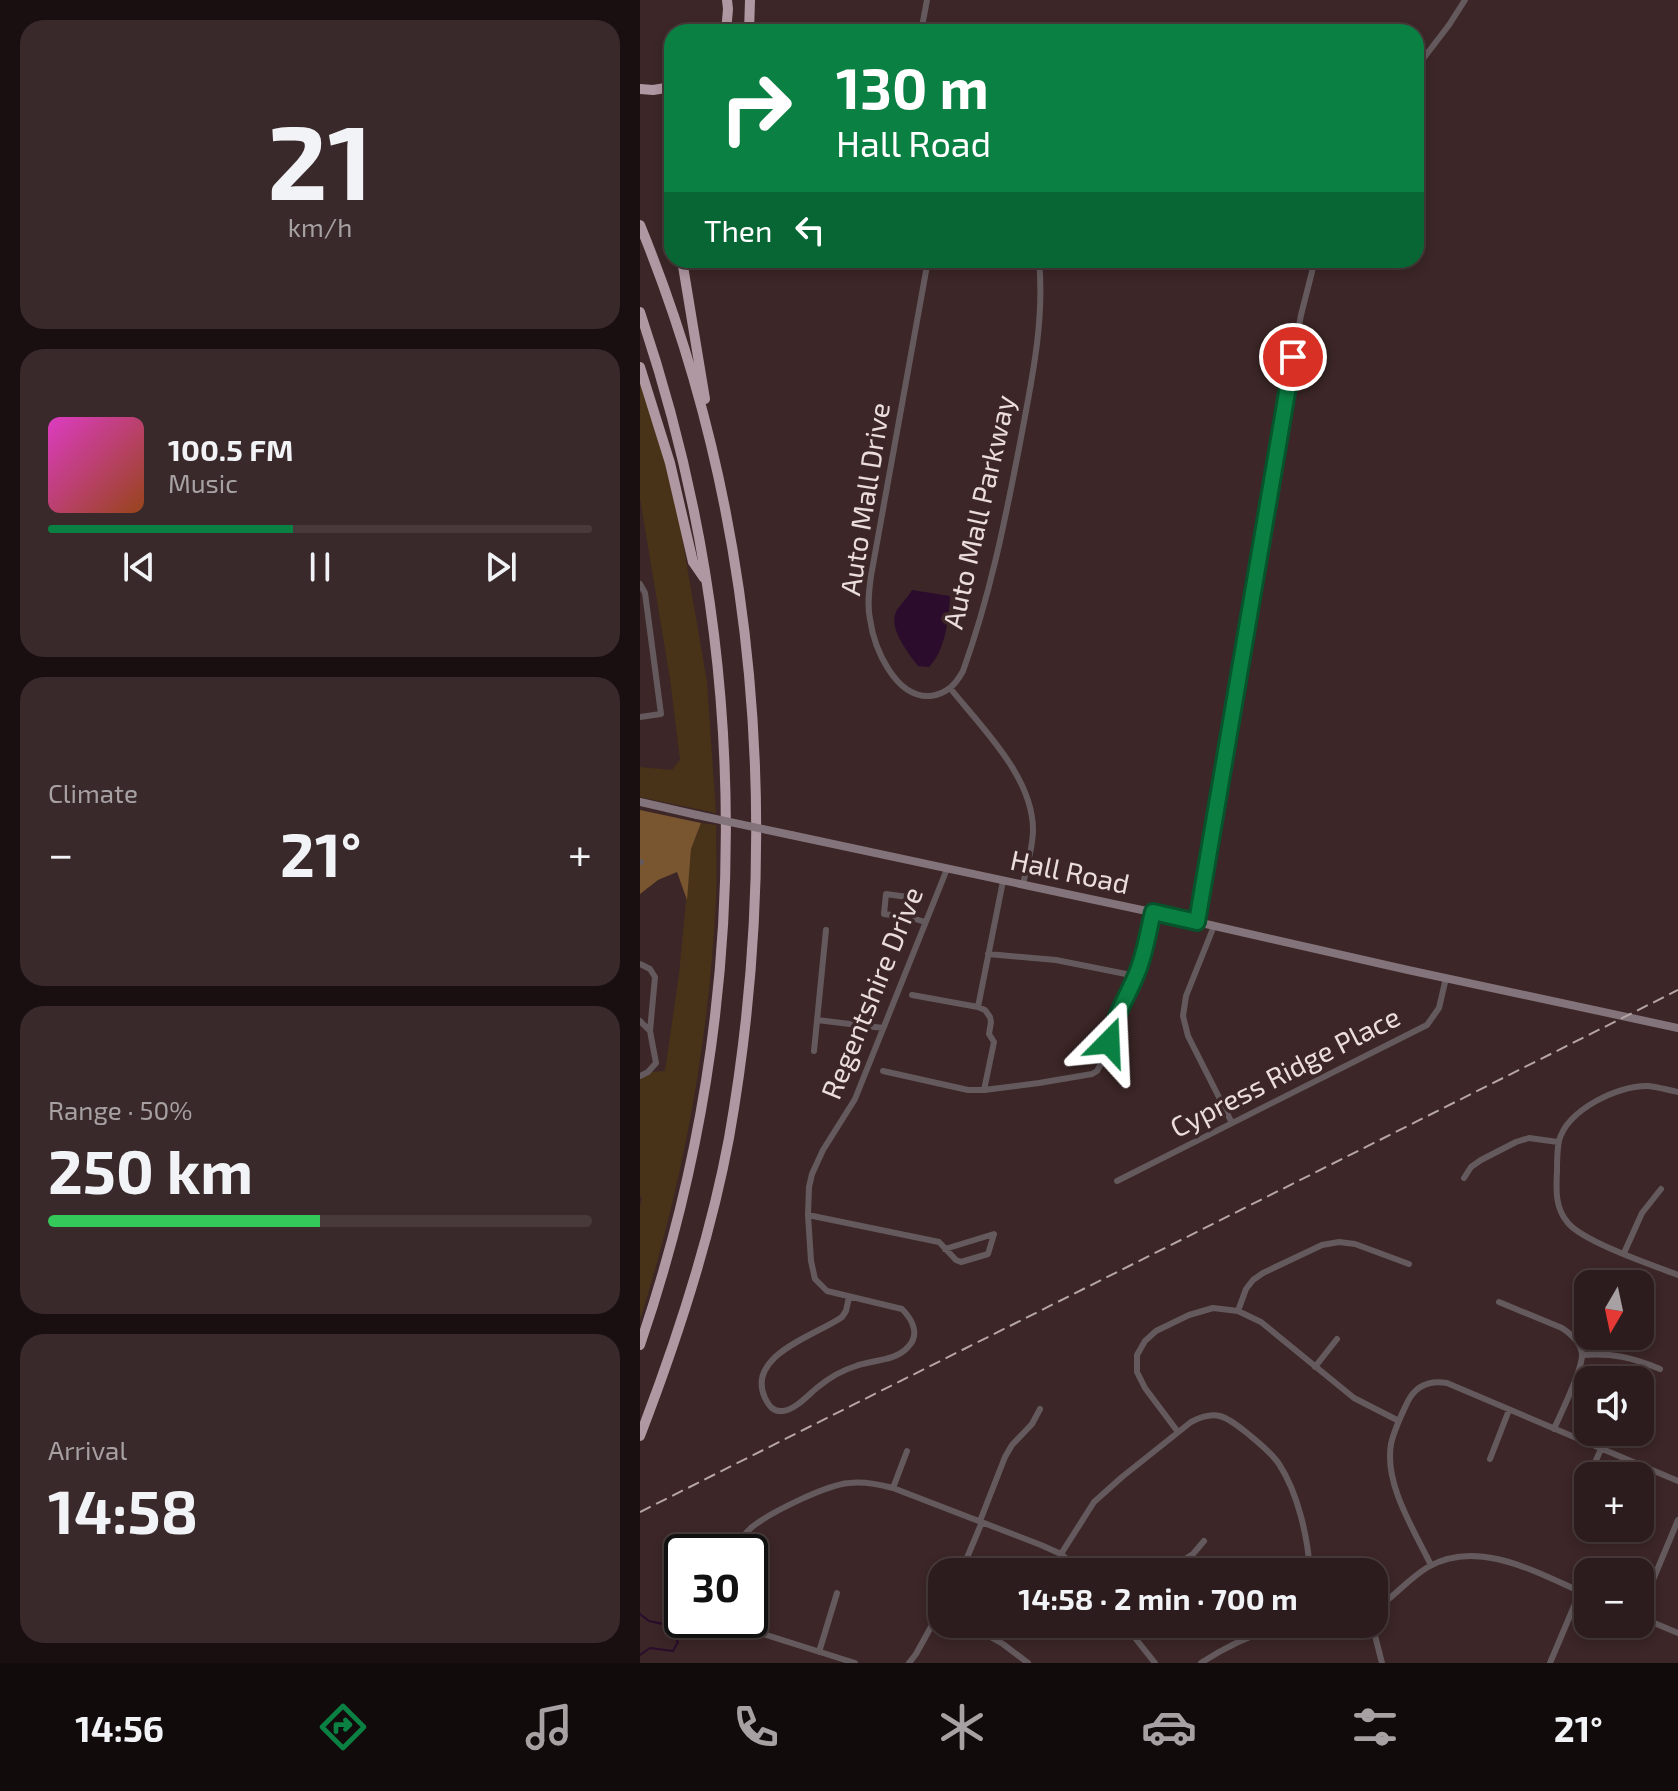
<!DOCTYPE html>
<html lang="en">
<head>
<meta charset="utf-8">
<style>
	body { margin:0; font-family:"Exo 2",sans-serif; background:#39292a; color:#f1f3f6; height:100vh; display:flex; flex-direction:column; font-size:30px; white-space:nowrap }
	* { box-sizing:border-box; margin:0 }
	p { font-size:26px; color:#a7a1a4 }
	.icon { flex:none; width:44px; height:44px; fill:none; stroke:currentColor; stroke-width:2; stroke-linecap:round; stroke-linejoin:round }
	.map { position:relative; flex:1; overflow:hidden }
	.drawer { display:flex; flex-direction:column; gap:20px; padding:20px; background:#190f10; width:640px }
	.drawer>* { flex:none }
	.banner { position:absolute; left:24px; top:24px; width:760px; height:244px; border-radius:24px; box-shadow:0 4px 12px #0003,0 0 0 2px #483a3b; background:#0b8043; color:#fff; overflow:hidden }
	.needle { width:52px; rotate:189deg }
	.tools { position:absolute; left:934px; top:1270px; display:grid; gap:16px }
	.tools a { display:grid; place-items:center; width:80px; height:80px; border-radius:16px; background:#2d1c1d; box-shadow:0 4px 12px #0003,0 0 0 2px #483a3b; font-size:40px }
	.speed { position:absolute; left:24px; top:1534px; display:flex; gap:16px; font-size:40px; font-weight:700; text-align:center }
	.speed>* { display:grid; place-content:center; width:104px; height:104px; border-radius:50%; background:#2d1c1d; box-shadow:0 4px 12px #0003,0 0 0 2px #483a3b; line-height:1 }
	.speed .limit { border:4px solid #111; border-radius:12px; background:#fff; color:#111 }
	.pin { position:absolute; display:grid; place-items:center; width:68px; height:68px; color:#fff; margin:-34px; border:4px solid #fff; border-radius:50%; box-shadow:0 2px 8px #0007 }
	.me { position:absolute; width:88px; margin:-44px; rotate:21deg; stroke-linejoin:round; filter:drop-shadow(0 0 6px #0008) }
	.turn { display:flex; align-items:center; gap:28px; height:168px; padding:0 40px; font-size:36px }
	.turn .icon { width:104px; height:104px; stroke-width:2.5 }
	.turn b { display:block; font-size:56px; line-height:68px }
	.then { display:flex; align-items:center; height:76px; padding:0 40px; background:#0003; gap:16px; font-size:30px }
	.big { font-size:60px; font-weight:700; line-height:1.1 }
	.drawer .card { flex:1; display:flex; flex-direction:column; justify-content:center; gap:12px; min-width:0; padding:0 28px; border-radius:24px; background:#39292a }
	.drawer .dial { align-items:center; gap:0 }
	.dial b { font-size:104px; line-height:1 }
	.song { display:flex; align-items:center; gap:24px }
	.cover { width:96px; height:96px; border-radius:12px; background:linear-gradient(135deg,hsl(310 70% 55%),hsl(20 70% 35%)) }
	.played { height:8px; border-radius:4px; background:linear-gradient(90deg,#0b8043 45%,#483a3b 45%) }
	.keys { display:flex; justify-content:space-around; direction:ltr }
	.heat { display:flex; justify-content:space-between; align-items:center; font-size:44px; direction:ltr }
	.charge { height:12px; border-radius:6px; background:linear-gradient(90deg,#34c759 50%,#483a3b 0) }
	.trip { position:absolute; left:288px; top:1558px; width:460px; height:80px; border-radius:24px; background:#2d1c1d; box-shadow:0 4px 12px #0003,0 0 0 2px #483a3b; font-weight:700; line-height:80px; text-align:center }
	.tab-bar { display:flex; height:128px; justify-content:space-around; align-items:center; background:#120b0c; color:#a7a1a4 }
	.tab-bar .icon { width:56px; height:56px }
	.tab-bar .selected { color:#0b8043 }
	.tab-bar b { font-size:36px; color:#f1f3f6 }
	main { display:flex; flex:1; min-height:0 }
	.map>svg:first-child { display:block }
</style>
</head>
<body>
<main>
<section class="drawer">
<div class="card dial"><b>21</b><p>km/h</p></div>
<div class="card">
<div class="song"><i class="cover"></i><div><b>100.5 FM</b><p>Music</p></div></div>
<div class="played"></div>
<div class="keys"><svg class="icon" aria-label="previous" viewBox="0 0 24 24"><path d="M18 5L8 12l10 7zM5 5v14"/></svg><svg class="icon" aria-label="pause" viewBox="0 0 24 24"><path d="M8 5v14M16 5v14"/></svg><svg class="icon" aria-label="next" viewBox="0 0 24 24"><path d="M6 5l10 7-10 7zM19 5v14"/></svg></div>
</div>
<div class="card"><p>Climate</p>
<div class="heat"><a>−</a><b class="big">21°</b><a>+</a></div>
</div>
<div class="card"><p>Range · 50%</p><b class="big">250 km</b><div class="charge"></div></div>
<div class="card"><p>Arrival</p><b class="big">14:58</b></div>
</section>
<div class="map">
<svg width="1038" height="1663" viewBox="0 0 1038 1663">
	<rect width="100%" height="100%" fill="#3c2627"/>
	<!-- green -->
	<path fill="#483218" d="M0,379l35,117 32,186 9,131 -76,-16v-30l32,3 8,-10 -10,-81 -30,-181z
		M61,823l15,2c0,25 1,49 0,74 -7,143 -33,284 -76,421v-114l2,-8 -2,-2v-123l25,-2 14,-97 12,-125z"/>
	<!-- forest -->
	<path fill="#79562f" d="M0,810l61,13 -10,26 -4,51 -10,-28 -19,8 -18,14z"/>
	<!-- water -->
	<path fill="#2b0c2d" d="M272,590l38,6c-1,23 -5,55 -21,71l-11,-1c-9,-12 -30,-38 -22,-54 2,-5 13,-16 16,-22z"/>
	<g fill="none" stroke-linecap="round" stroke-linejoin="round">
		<!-- stream -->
		<path stroke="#2b0c2d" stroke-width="2" d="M0,1614l9,7 19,4 10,17 -5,9 -23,-3 -10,7"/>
		<!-- minor -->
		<path stroke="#645a5e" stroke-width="6" d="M281,32l6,-32
			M776,68l33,-43 16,-25
			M288,260l-57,316c-2,14 -4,29 -1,43 4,29 25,79 60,77 17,-2 26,-12 33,-25 27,-75 42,-150 57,-228 11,-60 25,-121 19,-183
			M0,584l5,9 16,121 -21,3
			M310,688c32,40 83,89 83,142 0,18 -7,38 -10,55
			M0,862h1
			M272,918l3,-20 -29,-4 -2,20 28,4 13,4
			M557,922l88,-520 16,-87 14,-55
			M574,926l-28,70 -3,20 5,20 44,87
			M348,954l68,6 80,16
			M0,964l10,5 5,8 -5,54 6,32 -8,9 -8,4
			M272,995l66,12 7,3 5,7 1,5 -2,12 5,8 -10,48
			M338,1007l25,-126
			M177,1020l66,8
			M0,1021l10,10
			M174,1051l12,-121
			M243,1071l85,19h16l55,-7 53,-9 5,-3 5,-9 11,-41 12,-20 16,-38 12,-51
			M1038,1092c-10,-2 -20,-5 -30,-6 -30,-1 -81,24 -89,55 -2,9 -2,21 -2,30 -1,19 -2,37 11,52 16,19 84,42 110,52
			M824,1178l7,-11 10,-7 35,-18 13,-4 29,4
			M477,1181l310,-156 12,-17 7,-30
			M168,1215l131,27 17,18 5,2 27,-8 6,-20 -49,15
			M984,1253l18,-40 19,-24
			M209,1297l-3,14 -4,6c-25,18 -97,38 -77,81 4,8 8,14 18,13 12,-1 26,-17 35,-24 11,-9 25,-17 38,-21 16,-6 40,-5 52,-19 12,-12 5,-27 -6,-38l-75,-18 -12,-12 -4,-18 -3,-46 1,-28 3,-13 11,-24 32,-51 92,-230
			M859,1302l63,26c9,6 19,15 20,26 1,15 -21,59 -28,75
			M598,1311l8,-22 7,-9 10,-7 59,-28 17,-3 16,2 54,20
			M942,1355c31,-2 49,2 78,14
			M675,1367l22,-28
			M538,1432l-33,-44 -8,-16v-17l8,-14 11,-10 33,-16 24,-7 25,3 23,11 93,76 45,23
			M850,1459l19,-49
			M949,1476l12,-27
			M945,1487l3,-8
			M253,1488l14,-37
			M340,1521l25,-64 7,-12 20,-21 8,-15
			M93,1552c5,-9 11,-18 19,-25 19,-15 74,-42 97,-44 15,-2 29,1 44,5l148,57 20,9 21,18
			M421,1554l33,-52 28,-25 69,-55c25,-13 35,-6 56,11 11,9 24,19 32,31 19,29 29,74 31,108
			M791,1565c-17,-35 -47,-81 -40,-121 3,-14 10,-28 16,-41 8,-17 22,-23 40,-20l231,98
			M321,1572l21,-50
			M526,1572l27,-18 11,-13
			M734,1610c19,-12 34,-31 54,-43 51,-30 113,8 160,28
			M1000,1611l38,-91
			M1000,1617l38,16
			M88,1620l13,7 114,36
			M327,1624l36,20 25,19
			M484,1624l31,39
			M732,1624l10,39
			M179,1652l18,-59
			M269,1663l7,-9 26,-47
			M561,1663c27,-18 56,-31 88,-39
			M910,1663l30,-71"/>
		<!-- secondary -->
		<path stroke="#83737a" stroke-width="8" d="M0,802l57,13
			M151,835l393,84 224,51 270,58"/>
		<!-- motorway -->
		<path stroke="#b098a2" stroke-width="10" d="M86,32l2,-23 -1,-9
			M109,32l1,-32
			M0,89l13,1 19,-3
			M0,225c118,288 143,607 89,913 -19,102 -52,202 -89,298
			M42,260l23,139
			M0,312c114,336 115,697 0,1033
			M0,367l30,96 23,99 11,16"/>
		<!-- rail -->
		<path stroke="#b6a5a5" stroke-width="2" stroke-dasharray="12 6" stroke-linecap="butt" d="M0,1512l1038,-522"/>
		<!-- secondary-bridge -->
		<path stroke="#83737a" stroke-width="8" d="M57,815l94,20"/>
	</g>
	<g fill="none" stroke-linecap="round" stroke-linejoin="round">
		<!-- route casing -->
		<g stroke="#07532c" stroke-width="20">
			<path id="route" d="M469,1042c5,-26 18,-44 28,-69 8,-19 11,-41 16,-61l44,10 96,-565"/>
		</g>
		<!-- route -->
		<use href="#route" stroke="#0b8043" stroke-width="14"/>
	</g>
	<g text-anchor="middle" stroke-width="7" stroke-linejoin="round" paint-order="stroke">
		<!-- street labels -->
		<g font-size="28" fill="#ecdddd" stroke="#3c2627">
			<text transform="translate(225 499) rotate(-81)" y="10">Auto Mall Drive</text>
			<text transform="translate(339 512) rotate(-77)" y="10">Auto Mall Parkway</text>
			<text transform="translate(430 872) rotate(12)" y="10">Hall Road</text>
			<text transform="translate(232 993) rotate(-68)" y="10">Regentshire Drive</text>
			<text transform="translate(645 1072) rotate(-27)" y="10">Cypress Ridge Place</text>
		</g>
	</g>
</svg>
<div class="tools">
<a><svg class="needle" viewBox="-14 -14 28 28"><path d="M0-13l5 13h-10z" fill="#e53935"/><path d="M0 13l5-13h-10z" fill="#a7a1a4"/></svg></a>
<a><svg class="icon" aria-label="sound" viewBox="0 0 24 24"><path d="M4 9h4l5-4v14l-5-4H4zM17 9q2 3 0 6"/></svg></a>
<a>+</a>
<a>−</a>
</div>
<div class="speed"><div class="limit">30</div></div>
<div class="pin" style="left:653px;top:357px;background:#d93025"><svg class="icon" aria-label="arrive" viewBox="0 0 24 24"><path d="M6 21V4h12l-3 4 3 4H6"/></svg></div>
<svg class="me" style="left:469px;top:1042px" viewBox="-20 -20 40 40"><path d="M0-17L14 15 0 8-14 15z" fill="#0b8043" stroke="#fff" stroke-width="4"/></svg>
<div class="trip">14:58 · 2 min · 700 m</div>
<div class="banner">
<div class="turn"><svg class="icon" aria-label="right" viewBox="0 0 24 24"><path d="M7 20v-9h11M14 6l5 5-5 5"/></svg><div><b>130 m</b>Hall Road</div></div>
<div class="then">Then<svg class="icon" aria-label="left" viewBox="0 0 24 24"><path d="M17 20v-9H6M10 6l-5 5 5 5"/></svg></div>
</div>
</div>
</main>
<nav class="tab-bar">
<b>14:56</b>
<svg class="icon selected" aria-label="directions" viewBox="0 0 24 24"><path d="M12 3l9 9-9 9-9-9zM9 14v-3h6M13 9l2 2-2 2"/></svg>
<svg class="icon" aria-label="music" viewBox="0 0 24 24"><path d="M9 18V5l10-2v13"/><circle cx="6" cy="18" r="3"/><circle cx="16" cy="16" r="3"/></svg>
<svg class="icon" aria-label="phone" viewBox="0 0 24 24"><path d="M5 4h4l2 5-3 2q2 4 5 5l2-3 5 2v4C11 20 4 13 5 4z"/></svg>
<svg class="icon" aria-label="climate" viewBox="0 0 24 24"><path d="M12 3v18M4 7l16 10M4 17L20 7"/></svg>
<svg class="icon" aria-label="car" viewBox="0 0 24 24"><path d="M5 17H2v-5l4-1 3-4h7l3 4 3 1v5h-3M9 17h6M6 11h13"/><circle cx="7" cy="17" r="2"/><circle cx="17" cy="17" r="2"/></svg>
<svg class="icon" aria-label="filters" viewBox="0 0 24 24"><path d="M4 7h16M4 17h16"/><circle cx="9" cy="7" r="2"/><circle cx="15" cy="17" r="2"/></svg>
<b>21°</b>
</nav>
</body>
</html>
